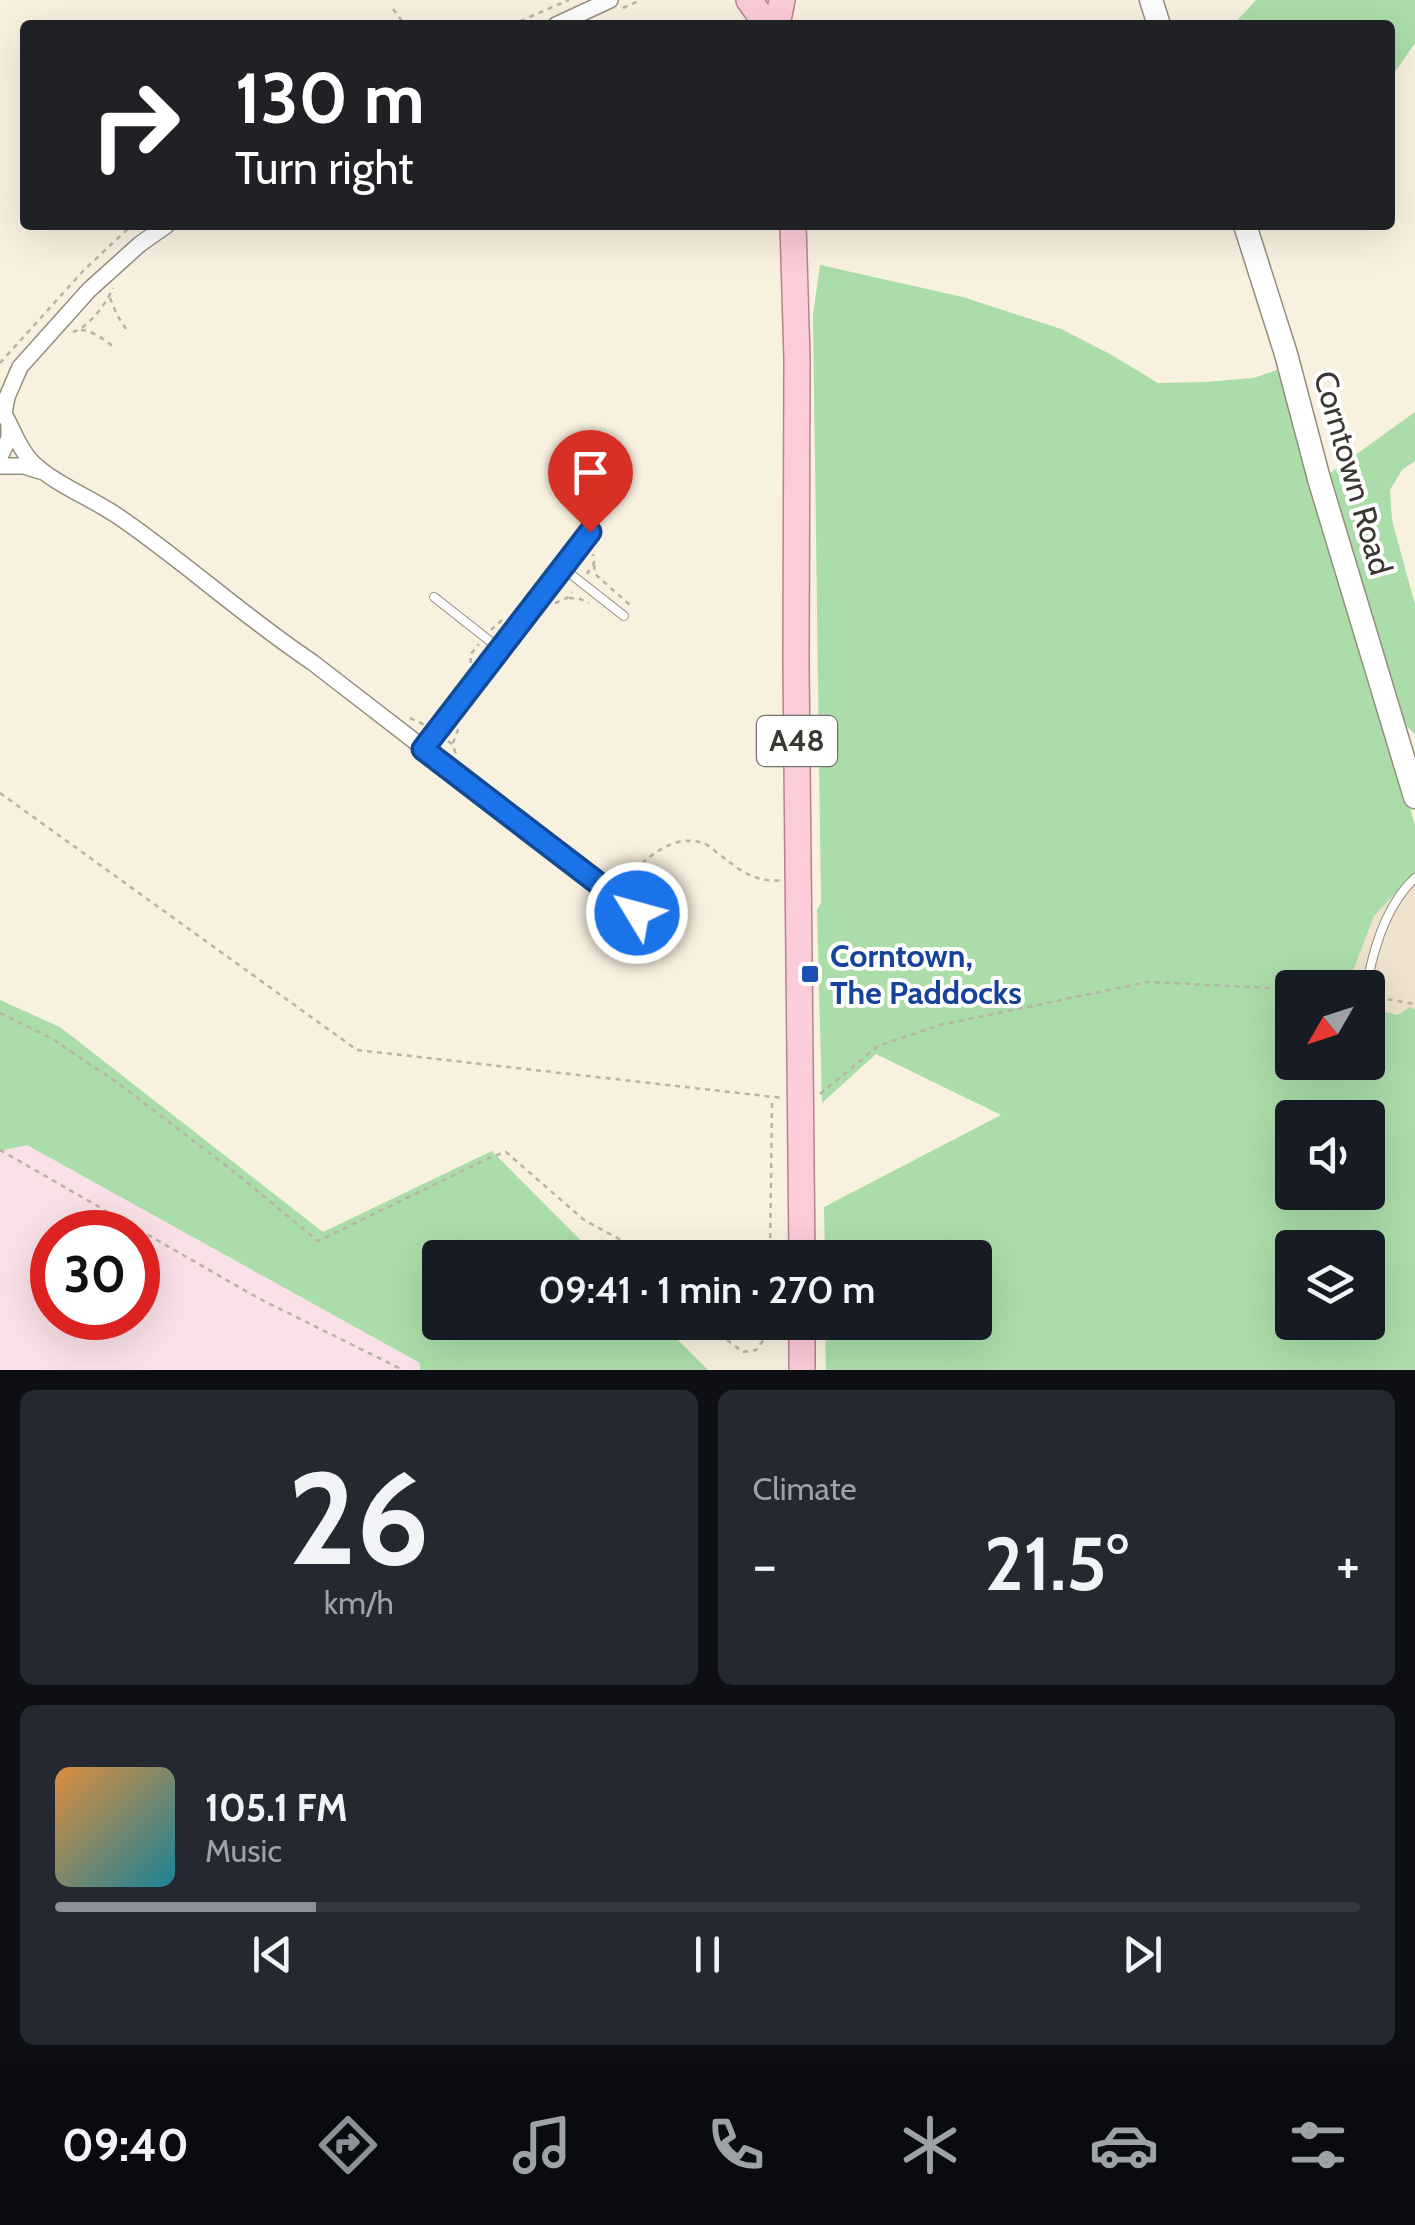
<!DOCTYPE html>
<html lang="en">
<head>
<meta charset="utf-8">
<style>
	body { margin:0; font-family:Cabin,sans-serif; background:#242831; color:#f1f3f6; height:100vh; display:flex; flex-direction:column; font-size:38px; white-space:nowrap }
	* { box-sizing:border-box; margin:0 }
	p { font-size:32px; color:#9ea1a6 }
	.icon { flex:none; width:55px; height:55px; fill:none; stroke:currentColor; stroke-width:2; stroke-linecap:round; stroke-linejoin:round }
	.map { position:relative; height:1370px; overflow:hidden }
	.drawer { display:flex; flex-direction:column; gap:20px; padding:20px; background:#0d0f14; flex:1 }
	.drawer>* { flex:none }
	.top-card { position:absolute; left:20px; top:20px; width:1375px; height:210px; border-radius:10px; box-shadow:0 10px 40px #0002; background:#202124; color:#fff; overflow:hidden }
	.needle { width:65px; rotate:231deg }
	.buttons { position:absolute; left:1275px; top:970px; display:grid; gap:20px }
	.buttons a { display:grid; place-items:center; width:110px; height:110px; border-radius:10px; background:#171b24; box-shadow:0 10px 40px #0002; font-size:50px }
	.speed { position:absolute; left:30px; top:1210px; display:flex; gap:20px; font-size:50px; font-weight:700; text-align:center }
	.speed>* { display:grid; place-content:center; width:130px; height:130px; border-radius:50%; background:#171b24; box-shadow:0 10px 40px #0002; line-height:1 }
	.speed .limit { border:15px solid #d22; background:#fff; color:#111 }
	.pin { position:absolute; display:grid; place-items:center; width:85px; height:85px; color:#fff; margin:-102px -42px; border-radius:50% 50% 50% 0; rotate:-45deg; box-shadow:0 0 10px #0007 }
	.pin .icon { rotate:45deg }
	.me { position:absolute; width:110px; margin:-55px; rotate:307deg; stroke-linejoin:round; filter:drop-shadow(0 0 8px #0008) }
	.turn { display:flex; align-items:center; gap:35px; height:210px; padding:0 50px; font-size:45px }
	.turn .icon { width:130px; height:130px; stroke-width:2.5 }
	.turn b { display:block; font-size:70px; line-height:85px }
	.big { font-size:75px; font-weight:600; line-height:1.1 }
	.drawer .card { flex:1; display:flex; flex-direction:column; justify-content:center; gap:15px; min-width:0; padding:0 35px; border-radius:15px; background:#242831 }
	.drawer .dial { align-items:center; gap:0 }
	.dial b { font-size:130px; line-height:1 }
	.song { display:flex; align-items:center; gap:30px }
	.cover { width:120px; height:120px; border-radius:15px; background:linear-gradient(135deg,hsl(30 70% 55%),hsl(190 70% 35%)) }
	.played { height:10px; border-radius:5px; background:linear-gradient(90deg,#8c9099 20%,#363941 20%) }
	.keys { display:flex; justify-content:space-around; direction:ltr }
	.heat { display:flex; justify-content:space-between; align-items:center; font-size:55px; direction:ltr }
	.drawer .tiles { flex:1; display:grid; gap:20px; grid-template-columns:1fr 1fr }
	.card:last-child { grid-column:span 2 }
	.trip { position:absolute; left:422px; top:1240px; width:570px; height:100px; border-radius:10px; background:#171b24; box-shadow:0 10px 40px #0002; font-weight:600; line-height:100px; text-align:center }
	.dock { display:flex; height:160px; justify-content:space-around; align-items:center; background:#090b0e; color:#9ea1a6 }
	.dock .icon { width:70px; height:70px }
	.dock .on { color:#8c9099 }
	.dock b { font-size:45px; color:#f1f3f6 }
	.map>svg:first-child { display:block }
</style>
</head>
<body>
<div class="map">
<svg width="1415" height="1370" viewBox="0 0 1415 1370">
	<rect width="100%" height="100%" fill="#f9f1e0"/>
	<!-- built -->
	<path fill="#eee4cd" d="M1415,872v137l-5,-1 -11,7 -31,-7v-20l-19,-1 -1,-3 26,-68z"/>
	<!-- industrial -->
	<path fill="#fae0e7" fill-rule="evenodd" d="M26,1144l394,219v7h-420v-219zM52,1232h86v86h-86z"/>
	<!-- green -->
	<path fill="#aadda9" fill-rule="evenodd" d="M1256,0h159v43l-25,36v-54h-157z
		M820,265l143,32 98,32 49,25 48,29 48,-1 47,-4 30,-10 132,457v47l-41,44 -26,68 1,3 -57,1v74h76v-54l30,7 12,-8 5,2v361h-589l-1,-47 150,-1v-64l-150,-1 -1,-50 177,-92 -125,-61 -54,49 -5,-193 4,-7 -8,-588zM1292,1118h76v74h-76zM1292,1248h76v74h-76z
		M1415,412v49l-13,9 -12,20 2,30 23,85v129l-14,-13 -75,-245z
		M0,1000l60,27 263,205 169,-81 105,106 -157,1v64l221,1 47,47h-288v-7l-393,-218 -27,6z"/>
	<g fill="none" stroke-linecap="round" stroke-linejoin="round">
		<!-- service casing -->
		<g stroke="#948e7e" stroke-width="10">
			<path id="service" d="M563,568l61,48
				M434,597l66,52
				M1368,979c7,-36 20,-76 47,-101"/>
		</g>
		<!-- minor casing -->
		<g stroke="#948e7e" stroke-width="18">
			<path id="minor" d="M556,25l54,-25
				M0,408c12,16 16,37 31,53 25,25 62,37 91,58 65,45 124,99 190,143l351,271
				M4,413l3,-16 13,-30 69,-77 51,-46 27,-19
				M0,457l9,-19v-13
				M0,466h24l16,5
				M423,749l167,-217"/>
		</g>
		<!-- secondary casing -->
		<g stroke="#948e7e" stroke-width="25">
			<path id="secondary" d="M1151,0l8,25
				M1245,225l41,129 33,125 96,318"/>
		</g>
		<!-- primary casing -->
		<g stroke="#b7828d" stroke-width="28">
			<path id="primary" d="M749,0l18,25
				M777,25l5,-25
				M793,225l4,134 -1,303 6,596
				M802,1322v48"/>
		</g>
		<!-- path -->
		<path stroke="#b9b3a5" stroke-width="2.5" stroke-dasharray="5 5" stroke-linecap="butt" d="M623,8l18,-8
			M393,9l12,16
			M376,22l2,3
			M511,25l58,-25
			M110,298l7,17 11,17
			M81,330c13,1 23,10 33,17
			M73,332c16,-5 33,-28 40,-44
			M0,363l84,-93 48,-45
			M594,565l1,9 36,32
			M587,574l7,-11 -1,-9
			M569,598l11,1 9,4
			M555,603l12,-5 5,-6
			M491,630l12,-11
			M471,663l-1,-8 9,-11
			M410,718l15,7
			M448,741l5,4 3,10
			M453,743l6,-16
			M0,793l357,257 426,48
			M621,885c20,-22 49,-53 82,-42 2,0 12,7 13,9 22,16 36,31 65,28
			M1368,996l47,8
			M0,1013l51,25 64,43 118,90 85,70 173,-84 15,-5 78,68 37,20 15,18
			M820,1094l58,-48 62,-21 208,-43 144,7
			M0,1150l258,148 145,72
			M770,1258l2,-159
			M703,1322l40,30 13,-2 9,-12 1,-16"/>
		<!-- service -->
		<use href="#service" stroke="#fff" stroke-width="8"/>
		<!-- minor -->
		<use href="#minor" stroke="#fff" stroke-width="15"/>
		<!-- secondary -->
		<use href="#secondary" stroke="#fff" stroke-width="22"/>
		<!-- primary -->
		<use href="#primary" stroke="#fcccd9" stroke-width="25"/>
	</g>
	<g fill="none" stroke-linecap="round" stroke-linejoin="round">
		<!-- route casing -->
		<g stroke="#114b97" stroke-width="25">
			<path id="route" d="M590,532l-167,217 214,164"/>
		</g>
		<!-- route -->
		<use href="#route" stroke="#1a73e8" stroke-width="18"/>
	</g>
	<!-- markers -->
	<rect fill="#1a4fb4" stroke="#fff" stroke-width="4" x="800" y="964" width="20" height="20" rx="5"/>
	<g text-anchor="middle" stroke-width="8" stroke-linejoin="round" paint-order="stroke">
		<!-- shield labels -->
		<rect fill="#fff" stroke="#76746f" stroke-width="2.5" x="757" y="716" width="80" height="50" rx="8"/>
		<g font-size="30" font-weight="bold" fill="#3b3831">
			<text x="797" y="751">A48</text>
		</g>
		<!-- street labels -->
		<g font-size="32" fill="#3b3831" stroke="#fff">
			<text transform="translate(1353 473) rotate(74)" y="11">Corntown Road</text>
		</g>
		<!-- transit labels -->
		<g font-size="32" font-weight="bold" fill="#164399" stroke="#fff" text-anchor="start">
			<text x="830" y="967">Corntown,<tspan x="830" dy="37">The Paddocks</tspan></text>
		</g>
	</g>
</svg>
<div class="buttons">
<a><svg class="needle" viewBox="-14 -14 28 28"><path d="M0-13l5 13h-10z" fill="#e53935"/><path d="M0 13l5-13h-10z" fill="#9ea1a6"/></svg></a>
<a><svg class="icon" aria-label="sound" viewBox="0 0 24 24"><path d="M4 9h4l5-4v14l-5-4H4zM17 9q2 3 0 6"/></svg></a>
<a><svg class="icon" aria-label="layers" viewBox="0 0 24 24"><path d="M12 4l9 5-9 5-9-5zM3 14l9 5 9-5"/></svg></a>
</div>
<div class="speed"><div class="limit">30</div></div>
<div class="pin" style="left:590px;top:532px;background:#d93025"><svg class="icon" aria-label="arrive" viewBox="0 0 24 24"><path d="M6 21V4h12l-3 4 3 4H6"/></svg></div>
<svg class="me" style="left:637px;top:913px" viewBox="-20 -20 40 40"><circle r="17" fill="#1a73e8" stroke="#fff" stroke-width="3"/><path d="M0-11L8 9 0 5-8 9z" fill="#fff"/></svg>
<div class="trip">09:41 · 1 min · 270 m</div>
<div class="top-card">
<div class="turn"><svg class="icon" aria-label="right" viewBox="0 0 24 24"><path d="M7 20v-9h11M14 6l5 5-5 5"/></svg><div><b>130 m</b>Turn right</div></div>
</div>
</div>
<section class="drawer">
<div class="tiles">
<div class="card dial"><b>26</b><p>km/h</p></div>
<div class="card"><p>Climate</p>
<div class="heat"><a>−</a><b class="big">21.5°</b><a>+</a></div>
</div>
<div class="card">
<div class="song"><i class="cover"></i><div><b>105.1 FM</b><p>Music</p></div></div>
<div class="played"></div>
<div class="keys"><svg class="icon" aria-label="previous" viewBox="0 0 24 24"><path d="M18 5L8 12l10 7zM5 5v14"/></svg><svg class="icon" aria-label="pause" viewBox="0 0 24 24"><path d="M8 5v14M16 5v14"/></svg><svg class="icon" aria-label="next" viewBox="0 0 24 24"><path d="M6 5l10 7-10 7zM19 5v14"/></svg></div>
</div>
</div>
</section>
<nav class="dock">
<b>09:40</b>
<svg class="icon on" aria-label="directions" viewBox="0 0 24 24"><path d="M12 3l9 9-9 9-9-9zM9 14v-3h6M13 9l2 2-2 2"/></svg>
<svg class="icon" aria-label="music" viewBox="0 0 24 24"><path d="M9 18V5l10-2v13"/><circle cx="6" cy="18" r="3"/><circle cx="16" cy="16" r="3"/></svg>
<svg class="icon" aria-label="phone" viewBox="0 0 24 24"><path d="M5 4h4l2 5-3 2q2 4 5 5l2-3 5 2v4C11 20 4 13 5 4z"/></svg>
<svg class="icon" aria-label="climate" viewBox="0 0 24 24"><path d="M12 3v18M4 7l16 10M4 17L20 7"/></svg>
<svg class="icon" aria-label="car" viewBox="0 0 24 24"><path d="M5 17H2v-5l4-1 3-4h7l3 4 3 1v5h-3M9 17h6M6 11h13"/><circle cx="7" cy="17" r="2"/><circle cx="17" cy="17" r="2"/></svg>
<svg class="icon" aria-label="filters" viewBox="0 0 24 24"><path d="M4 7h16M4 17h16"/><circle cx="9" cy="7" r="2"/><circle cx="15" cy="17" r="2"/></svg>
</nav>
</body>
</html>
